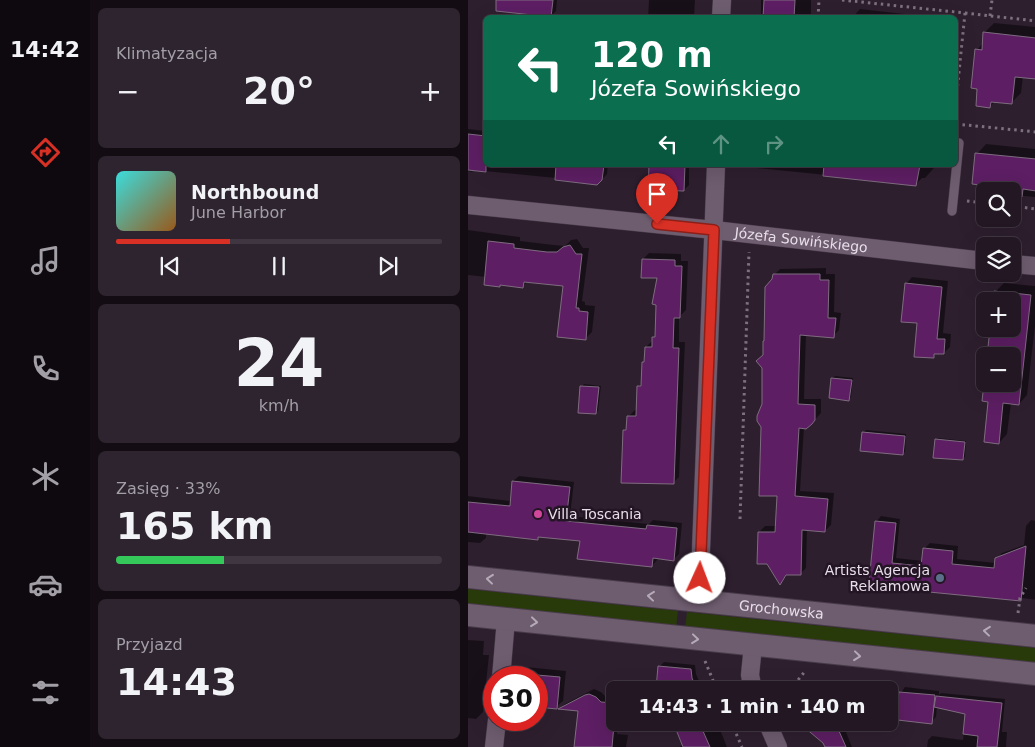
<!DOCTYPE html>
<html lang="pl">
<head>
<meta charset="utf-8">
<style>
	body { margin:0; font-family:"DejaVu Sans",sans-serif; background:#2e2430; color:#f1f3f6; height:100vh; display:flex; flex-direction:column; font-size:19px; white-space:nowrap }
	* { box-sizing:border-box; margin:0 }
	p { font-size:16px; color:#a29fa6 }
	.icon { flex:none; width:28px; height:28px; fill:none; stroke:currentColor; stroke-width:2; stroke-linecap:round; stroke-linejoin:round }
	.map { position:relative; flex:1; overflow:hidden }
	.side { display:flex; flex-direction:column; gap:8px; padding:8px; background:#130d13; width:378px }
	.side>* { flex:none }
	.hud { position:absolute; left:15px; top:15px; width:475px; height:152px; border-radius:8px; box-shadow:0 5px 20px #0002,0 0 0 1px #3f3641; background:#0b6e4f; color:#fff; overflow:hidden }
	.controls { position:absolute; left:508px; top:182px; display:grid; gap:10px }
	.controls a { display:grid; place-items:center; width:45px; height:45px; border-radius:8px; background:#221723; box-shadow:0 5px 20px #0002,0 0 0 1px #3f3641; font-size:25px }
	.speed { position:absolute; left:15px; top:666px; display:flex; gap:10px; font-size:25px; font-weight:700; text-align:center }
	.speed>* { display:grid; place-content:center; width:65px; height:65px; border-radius:50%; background:#221723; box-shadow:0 5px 20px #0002,0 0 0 1px #3f3641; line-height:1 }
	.speed .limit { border:8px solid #d22; background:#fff; color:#111 }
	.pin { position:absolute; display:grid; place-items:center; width:42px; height:42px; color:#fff; margin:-51px -21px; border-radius:50% 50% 50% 0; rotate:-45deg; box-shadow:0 0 5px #0007 }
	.pin .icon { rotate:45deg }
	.me { position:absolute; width:55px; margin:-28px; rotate:2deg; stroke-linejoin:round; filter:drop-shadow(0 0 4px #0008) }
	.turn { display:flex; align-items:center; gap:18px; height:105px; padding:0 25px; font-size:22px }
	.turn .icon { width:65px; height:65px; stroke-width:2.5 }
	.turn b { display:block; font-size:35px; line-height:42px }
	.lanes { display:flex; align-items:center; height:48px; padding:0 25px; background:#0003; justify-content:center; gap:25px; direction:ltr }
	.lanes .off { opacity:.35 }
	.big { font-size:38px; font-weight:700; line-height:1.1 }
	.side .card { flex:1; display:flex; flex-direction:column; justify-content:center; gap:8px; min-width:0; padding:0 18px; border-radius:8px; background:#2e2430 }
	.side .dial { align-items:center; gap:0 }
	.dial b { font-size:65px; line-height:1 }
	.song { display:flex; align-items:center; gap:15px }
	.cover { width:60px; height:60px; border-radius:8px; background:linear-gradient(135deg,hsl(180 70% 55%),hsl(30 70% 35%)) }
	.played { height:5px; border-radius:2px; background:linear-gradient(90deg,#d93025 35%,#3f3641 35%) }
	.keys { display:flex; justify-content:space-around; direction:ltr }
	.heat { display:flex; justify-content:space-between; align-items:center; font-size:28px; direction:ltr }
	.charge { height:8px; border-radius:4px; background:linear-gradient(90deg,#34c759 33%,#3f3641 0) }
	.trip { position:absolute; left:138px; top:681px; width:292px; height:50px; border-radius:8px; background:#221723; box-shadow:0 5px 20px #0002,0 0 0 1px #3f3641; font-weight:700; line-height:50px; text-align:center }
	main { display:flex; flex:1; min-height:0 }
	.dock { display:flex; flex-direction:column; width:90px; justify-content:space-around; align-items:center; background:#0e090e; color:#a29fa6 }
	.dock .icon { width:35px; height:35px }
	.dock .selected { color:#d93025 }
	.dock b { font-size:22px; color:#f1f3f6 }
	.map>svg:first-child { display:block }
</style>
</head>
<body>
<main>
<nav class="dock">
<b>14:42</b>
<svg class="icon selected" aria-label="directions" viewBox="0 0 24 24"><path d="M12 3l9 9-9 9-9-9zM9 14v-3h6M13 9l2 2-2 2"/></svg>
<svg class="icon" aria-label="music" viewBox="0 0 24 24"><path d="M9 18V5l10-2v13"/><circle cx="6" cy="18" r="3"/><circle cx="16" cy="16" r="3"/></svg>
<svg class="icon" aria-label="phone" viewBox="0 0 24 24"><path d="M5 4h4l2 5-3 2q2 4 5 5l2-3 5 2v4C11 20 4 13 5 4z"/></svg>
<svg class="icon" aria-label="climate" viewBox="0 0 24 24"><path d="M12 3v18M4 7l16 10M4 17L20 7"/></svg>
<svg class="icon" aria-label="car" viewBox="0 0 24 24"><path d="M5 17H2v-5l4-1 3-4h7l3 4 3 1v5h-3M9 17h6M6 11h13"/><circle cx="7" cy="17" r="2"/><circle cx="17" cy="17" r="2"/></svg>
<svg class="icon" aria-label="filters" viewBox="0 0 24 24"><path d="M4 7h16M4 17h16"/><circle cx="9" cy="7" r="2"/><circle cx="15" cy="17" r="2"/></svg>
</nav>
<section class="side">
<div class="card"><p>Klimatyzacja</p>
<div class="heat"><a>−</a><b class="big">20°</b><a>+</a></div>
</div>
<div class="card">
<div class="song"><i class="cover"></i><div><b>Northbound</b><p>June Harbor</p></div></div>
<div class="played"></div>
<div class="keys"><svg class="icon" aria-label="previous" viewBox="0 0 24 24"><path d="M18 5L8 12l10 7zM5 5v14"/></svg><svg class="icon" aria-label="pause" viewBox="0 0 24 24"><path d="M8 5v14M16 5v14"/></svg><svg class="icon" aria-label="next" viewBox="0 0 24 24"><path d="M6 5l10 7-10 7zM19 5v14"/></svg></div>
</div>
<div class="card dial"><b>24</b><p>km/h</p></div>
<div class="card"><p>Zasięg · 33%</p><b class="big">165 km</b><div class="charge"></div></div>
<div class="card"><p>Przyjazd</p><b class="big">14:43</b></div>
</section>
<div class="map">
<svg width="568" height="747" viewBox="0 0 568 747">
	<rect width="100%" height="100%" fill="#2e1f2f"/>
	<!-- green -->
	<path fill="#283a09" d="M0,589l210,22 -2,17 -208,-22z
		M219,612l348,36v17l-350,-36z"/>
	<!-- shadow -->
	<path fill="#0007" d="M58,0h31l-1,11 -5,5z
		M181,0h46l-1,18h-46z
		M293,0h50v18h-50z
		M392,9l80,9h-88z
		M526,23l42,4v51l-13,-2 -2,17 -10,10 -16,-2 -5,6 -11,-19 -2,-38 6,-7 1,-10z
		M0,129l17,2 1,-1v35h122l-1,9 -6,6 -45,-2 -82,-8 -2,2 -4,-1z
		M518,144l50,5v48l-24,-2v-4h-31v-7l-4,-30z
		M182,165h39v20l-5,5z
		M289,165h178l-1,3 -9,10h-3l-6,6 -159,-16z
		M0,230l52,7v4l34,4 11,1 6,-6 6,-1 6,9h6l-7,53 3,1v3l10,1 -3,26 -7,7 -21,-54 -36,-4 -5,5 -37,-9 -18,-2z
		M181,253l32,1v7h7l-2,49 -7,7v25h6l-6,135 -6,6 -49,-53 4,-4v-9l7,-7h3v-23l5,-5v-20l3,-2v-13l6,-6 4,-6 2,-58 -15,-18z
		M358,268v6h9l-1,38 7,1 -2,17 -6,6 -27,-2 -2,65h17v14l-9,10 -8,4 -4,64 34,2 -3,32 -6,6 -18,-2 -1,39 -6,6h-12l-7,9 -22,-51 6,-6h11l2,-31 -15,-91 1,-50 10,-79 6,-6z
		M444,277l36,4 -5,52 8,1 -1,13 -6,6h-7l-4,3 -15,-34 -12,-38z
		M536,283l32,3v31l-9,78 -8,9 -8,-1 -4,31 -8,9 -10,-43h-5l2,-16h26v-28h-24l3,-27h21v-28h-18l1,-9z
		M367,376l18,2 -2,19 -2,2 -19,-2 3,-19z
		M116,384l17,2 -3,25 -2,2 -14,-26z
		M398,430l40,4 -1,18 -3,2 -38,-22z
		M470,438l28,3 -1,16 -2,2 -27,-19z
		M51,476l55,6 -4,34 79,8 4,-4 29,3 -3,31 -5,5 -16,-1 -1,2 -5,6 -71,-26 -41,-4 -3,2 -51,-5v5l-6,5 -12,-1v-46l43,5 2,-20z
		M413,516l19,3 -4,39 27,3 2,-13 5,-5 28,3 -1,13 39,4v-4l6,-6 22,-8 2,-19 5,-6 5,1v79l-14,-2 -1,2 -91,-13 -60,-6 6,-59z
		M0,640l16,1 -1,14h6l-6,57 -7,7 -8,-1z
		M196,662l31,3 1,9 7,16h-39l-4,-24z
		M58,667l40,4 -3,30 -7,6 -19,-7v-22h-18v-4z
		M366,681l12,9h-20z
		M437,687l34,4v4l2,-2 64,6 -3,33h5l-1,15h-79l1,-7 4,-4 31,4 3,-27 -29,-6 -1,10 -5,5 -39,-24 5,-5 3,1z
		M126,689l7,3 5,5 8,1v24h4l-1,12 11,1 -2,12h-51l4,-37 -18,-2 4,-4z
		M206,722h43l10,25h-48l5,-2z
		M339,722h35l10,25h-25z"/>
	<!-- building -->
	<path fill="#5d1e63" stroke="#7f6c80" d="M28,0h57l-2,17 -55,-6z
		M296,0h31l-1,18h-31z
		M515,32l53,6v41l-21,-2 -3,27 -21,-2 -1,6 -14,-2 1,-17 -6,-1 4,-39 7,1z
		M0,134l18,2v36l-18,-2z
		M507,153l61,6v32l-13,-2 -1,8 -10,-1v-5h-28v2h-5l1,-8 -8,-1z
		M88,165h48l-2,15 -5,5 -42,-5z
		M181,165h36l-1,26 -36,-1z
		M356,165h96l-4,21 -93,-10z
		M20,241l26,3v4l33,4h10l6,-5 7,-2 6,9h6l-6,54h3v3l9,1 -2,28 -29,-3 6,-51 -39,-4 -1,6 -23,-3v2l-16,-2z
		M174,259l33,1v6h7l-2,52h-6l-1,30h6l-5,136 -53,-1 2,-53h3l1,-14h9l1,-30h4l1,-24h2l1,-15h7v-10h3l1,-32 -4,-1 5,-26h-16z
		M305,274h47v6h9l-1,38h8l-2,20 -34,-3 -2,69 17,1v15l-3,4 -6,5 -7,-1 -4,68 33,3 -3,33 -23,-2 -1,45h-15l-6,10 -13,-21h-10l1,-32h17l2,-36h-18l2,-69 -4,-6v-5l5,-12v-36l-6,-7 7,-6v-14h1l1,-54 7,-8z
		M437,283l37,4 -5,52h8l-1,15h-10v4l-20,-1 3,-34 -16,-1z
		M526,291l37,4 -12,110 -16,-2 -4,41 -15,-2 4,-40 -6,-1 2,-17h28v-28h-25l3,-27h22v-28h-19z
		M363,378l21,2 -3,21 -20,-3z
		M112,386l19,1 -3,27 -18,-1z
		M394,432l43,4 -2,19 -43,-4z
		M467,439l30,3 -2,18 -30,-2z
		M44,481l58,6 -4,34 80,8 1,-4 30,3 -3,33 -21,-3 -1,9 -75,-8 3,-18 -42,-4v3l-70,-8v-30l42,4z
		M407,521l21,2 -4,40 29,3 2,-18 30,3 -1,13 42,4 1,-10 31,-12 -5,55 -92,-9v-4l-60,-6z
		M190,666l33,3 1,9 5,12h-33l-8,-1z
		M69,675l23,2 -3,32 -20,-2z
		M431,692l36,3 -3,29 -43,-5 1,-21h8z
		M121,694l7,3 5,5 13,1v22l-2,22h-38l4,-36 -20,-2 27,-14z
		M468,696l66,7 -5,44h-20l1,-11 -15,-2 2,-20 -31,-7z
		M205,722h26l11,25h-27z
		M330,722h37l11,25h-21l-2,-4z"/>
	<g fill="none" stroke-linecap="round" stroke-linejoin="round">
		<!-- service casing -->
		<g stroke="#483b49" stroke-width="10">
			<path id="service" d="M484,211l7,-68"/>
		</g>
		<!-- minor casing -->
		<g stroke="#483b49" stroke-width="19">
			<g id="minor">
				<path d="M253,18l1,-18"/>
				<path id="s1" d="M0,205l246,25 270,31"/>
				<path d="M544,264l24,2"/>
				<path d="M231,601l17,-436"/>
				<path d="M33,678l5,-59"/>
				<path d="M285,690l-3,-15 3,-30"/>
				<path d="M299,722l11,25"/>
				<path d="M26,747l3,-27"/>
			</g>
		</g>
		<!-- tertiary casing -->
		<g stroke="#483b49" stroke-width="24">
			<g id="tertiary">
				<path id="s2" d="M0,577l568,59"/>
				<path d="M0,615l568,59"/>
			</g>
		</g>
		<!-- path -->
		<path stroke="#7e717f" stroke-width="3" stroke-dasharray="2.5 4" stroke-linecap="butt" d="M374,0l123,13 -8,79 -1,6
			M497,13l71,8
			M522,16l2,-16
			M350,18l1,-18
			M488,124l80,8
			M499,201l17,2
			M544,206l24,3
			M272,519l9,-267
			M550,613l2,-15 6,-10
			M237,661l12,29
			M322,690l16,-20
			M263,722l11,25"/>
		<!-- service -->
		<use href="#service" stroke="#6e5c6f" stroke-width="9"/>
		<!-- minor -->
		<use href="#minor" stroke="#6e5c6f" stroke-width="18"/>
		<!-- tertiary -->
		<use href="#tertiary" stroke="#6e5c6f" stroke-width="22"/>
	</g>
	<!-- one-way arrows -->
	<defs><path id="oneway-chevron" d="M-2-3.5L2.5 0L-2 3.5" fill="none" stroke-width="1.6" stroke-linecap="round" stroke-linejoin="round" transform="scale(1.25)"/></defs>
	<g stroke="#b7aab8">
		<use href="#oneway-chevron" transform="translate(22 579) rotate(-174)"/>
		<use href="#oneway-chevron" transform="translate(183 596) rotate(-174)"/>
		<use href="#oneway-chevron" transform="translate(66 622) rotate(6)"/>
		<use href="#oneway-chevron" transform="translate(519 631) rotate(-174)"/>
		<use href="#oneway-chevron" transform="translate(227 639) rotate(6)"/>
		<use href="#oneway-chevron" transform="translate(389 656) rotate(6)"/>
	</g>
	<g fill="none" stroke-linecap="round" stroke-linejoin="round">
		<!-- route casing -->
		<g stroke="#8d1f18" stroke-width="12">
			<path id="route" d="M189,224l57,6 -14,348"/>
		</g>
		<!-- route -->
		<use href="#route" stroke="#d93025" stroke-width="9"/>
	</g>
	<!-- markers -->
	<circle fill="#d1479c" stroke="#241525" stroke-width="2" cx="70" cy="514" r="5"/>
	<circle fill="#5c6f8a" stroke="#241525" stroke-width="2" cx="472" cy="578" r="5"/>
	<g text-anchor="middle" stroke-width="5" stroke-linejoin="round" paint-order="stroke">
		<!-- street labels -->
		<g font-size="14" fill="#e8dee9" stroke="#241525">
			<text dy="5" stroke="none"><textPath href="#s1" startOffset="335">Józefa Sowińskiego</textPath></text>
			<text dy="5" stroke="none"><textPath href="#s2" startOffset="315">Grochowska</textPath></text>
		</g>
		<!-- poi labels -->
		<g font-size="14" fill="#e8dee9" stroke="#241525" text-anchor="start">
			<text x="80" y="519">Villa Toscania</text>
			<text x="462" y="575" text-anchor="end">Artists Agencja<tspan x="462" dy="16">Reklamowa</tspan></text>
		</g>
	</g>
</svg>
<div class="controls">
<a><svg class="icon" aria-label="search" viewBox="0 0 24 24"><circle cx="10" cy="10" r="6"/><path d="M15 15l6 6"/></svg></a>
<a><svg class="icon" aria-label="layers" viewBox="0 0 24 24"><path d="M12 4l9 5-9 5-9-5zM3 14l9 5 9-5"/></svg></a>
<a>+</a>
<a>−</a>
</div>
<div class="speed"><div class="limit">30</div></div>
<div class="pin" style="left:189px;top:224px;background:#d93025"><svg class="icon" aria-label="arrive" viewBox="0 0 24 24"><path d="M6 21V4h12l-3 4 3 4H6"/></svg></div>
<svg class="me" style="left:232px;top:578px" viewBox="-20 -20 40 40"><circle r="19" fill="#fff"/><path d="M0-13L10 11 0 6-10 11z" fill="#d93025"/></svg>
<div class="trip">14:43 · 1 min · 140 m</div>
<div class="hud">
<div class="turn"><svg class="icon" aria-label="left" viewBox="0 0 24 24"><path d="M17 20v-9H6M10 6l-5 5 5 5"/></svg><div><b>120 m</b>Józefa Sowińskiego</div></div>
<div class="lanes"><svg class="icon" aria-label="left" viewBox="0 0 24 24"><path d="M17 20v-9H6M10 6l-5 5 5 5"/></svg><svg class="icon off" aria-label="ahead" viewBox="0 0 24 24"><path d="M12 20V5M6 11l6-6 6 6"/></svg><svg class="icon off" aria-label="right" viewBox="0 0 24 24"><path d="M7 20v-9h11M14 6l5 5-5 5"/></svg></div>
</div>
</div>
</main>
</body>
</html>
